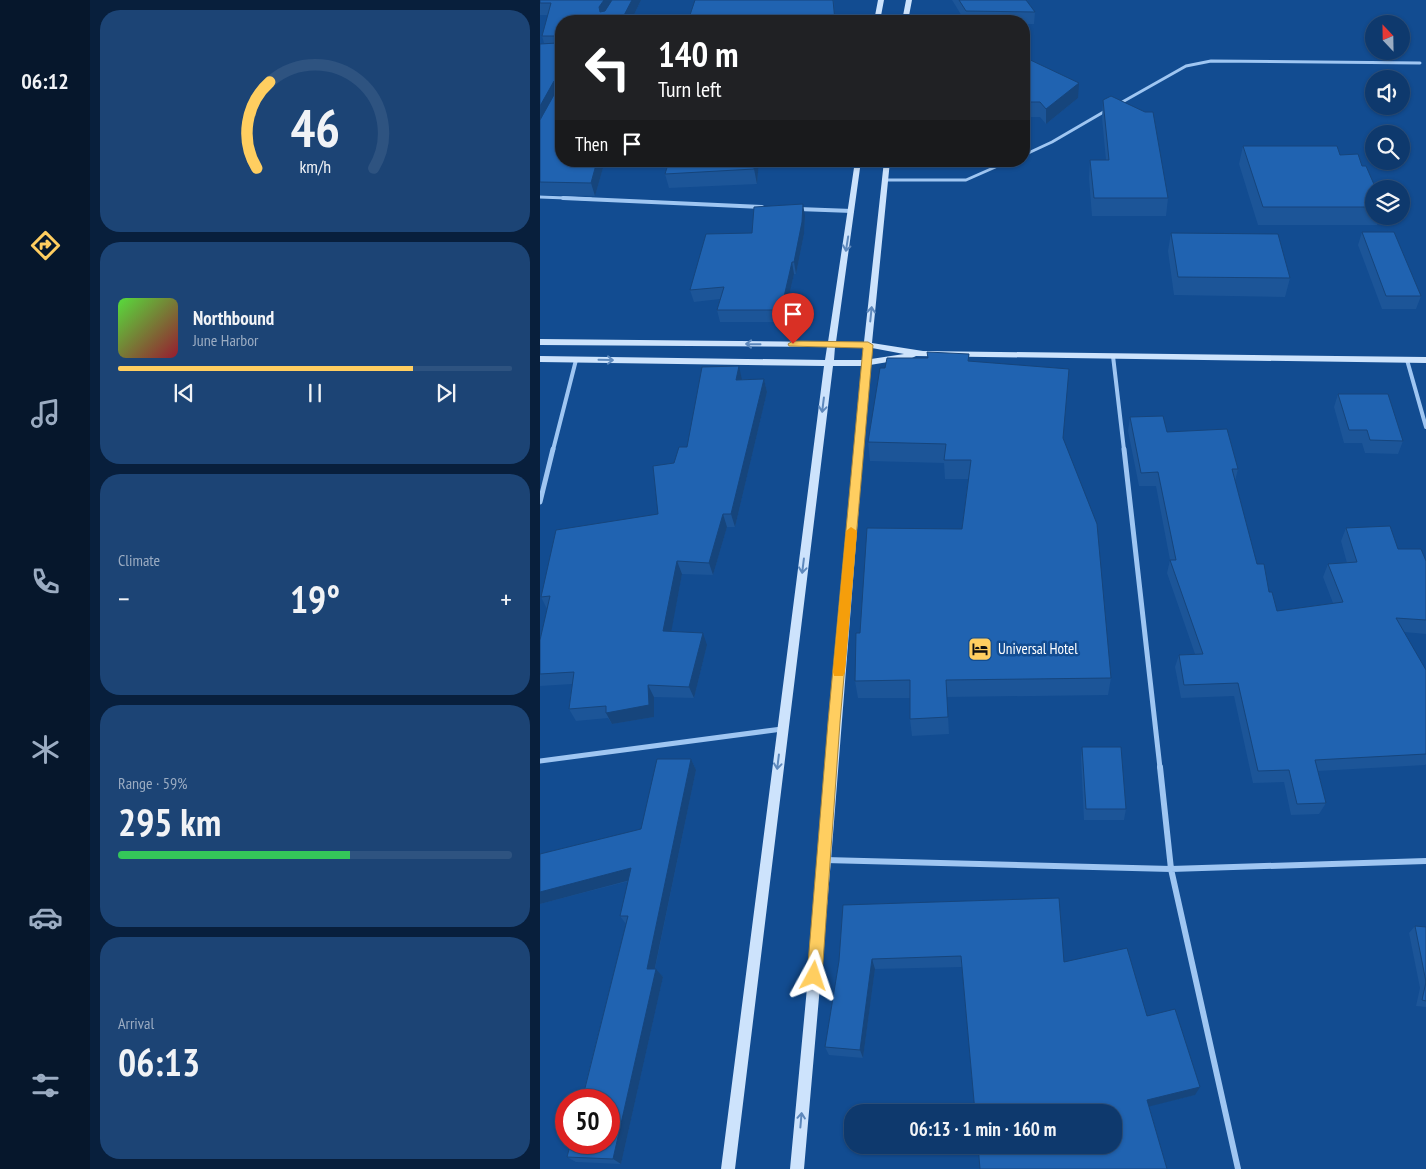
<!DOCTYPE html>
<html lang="en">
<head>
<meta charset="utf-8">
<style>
	body { margin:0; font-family:"PT Sans Narrow",sans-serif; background:#1c4475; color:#f1f3f6; height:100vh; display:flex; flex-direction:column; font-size:19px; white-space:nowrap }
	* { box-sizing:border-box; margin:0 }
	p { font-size:16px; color:#9bacc2 }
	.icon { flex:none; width:28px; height:28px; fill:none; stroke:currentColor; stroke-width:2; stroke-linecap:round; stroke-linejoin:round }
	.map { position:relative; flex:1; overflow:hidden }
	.panel { display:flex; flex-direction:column; gap:10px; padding:10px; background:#081f3c; width:450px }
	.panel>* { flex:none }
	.guide { position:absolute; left:15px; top:15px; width:475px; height:152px; border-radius:20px; box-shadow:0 1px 4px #0004,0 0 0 1px #2e5380; background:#202124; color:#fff; overflow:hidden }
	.needle { width:32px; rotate:338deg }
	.controls { position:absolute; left:825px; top:15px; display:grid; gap:10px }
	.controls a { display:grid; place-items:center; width:45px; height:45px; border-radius:50%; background:#0e396d; box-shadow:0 1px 4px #0004,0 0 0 1px #2e5380; font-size:25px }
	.speed { position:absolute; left:15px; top:1089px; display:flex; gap:10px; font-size:25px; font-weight:700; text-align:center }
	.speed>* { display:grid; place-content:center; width:65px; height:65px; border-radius:50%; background:#0e396d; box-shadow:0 1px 4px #0004,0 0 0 1px #2e5380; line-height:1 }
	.speed .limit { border:8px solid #d22; background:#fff; color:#111 }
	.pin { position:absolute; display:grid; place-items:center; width:42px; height:42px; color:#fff; margin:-51px -21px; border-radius:50% 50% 50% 0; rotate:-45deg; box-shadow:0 0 5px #0007 }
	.pin .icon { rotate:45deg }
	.me { position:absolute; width:55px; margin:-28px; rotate:5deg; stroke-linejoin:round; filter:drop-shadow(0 0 4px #0008) }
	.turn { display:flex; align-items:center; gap:18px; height:105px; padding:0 20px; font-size:22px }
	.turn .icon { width:65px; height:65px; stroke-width:2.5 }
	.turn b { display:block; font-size:35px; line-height:42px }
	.then { display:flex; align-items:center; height:48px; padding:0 20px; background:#0003; gap:10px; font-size:19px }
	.big { font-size:38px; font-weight:600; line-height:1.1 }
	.panel .tile { flex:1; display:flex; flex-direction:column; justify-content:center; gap:8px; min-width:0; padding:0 18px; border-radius:20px; background:#1c4475 }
	.panel .dial { align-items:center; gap:0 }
	.dial svg { height:130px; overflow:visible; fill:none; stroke:#2e5380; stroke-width:7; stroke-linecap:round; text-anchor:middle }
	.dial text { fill:#f1f3f6; stroke:none }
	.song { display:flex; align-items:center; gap:15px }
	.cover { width:60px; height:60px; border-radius:8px; background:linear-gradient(135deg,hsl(110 70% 55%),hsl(350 70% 35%)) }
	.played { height:5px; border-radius:2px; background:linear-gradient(90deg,#ffce60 75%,#2e5380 75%) }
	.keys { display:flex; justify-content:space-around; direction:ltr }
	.heat { display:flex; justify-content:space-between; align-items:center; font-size:28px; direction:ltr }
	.charge { height:8px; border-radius:4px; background:linear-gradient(90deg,#34c759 59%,#2e5380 0) }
	.trip { position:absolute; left:304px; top:1104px; width:278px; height:50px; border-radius:20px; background:#0e396d; box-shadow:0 1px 4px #0004,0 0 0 1px #2e5380; font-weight:600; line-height:50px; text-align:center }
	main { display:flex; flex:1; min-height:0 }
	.dock { display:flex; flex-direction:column; width:90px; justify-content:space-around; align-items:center; background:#06172c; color:#9bacc2 }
	.dock .icon { width:35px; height:35px }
	.dock .current { color:#ffce60 }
	.dock b { font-size:22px; color:#f1f3f6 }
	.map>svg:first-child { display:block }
</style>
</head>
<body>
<main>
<nav class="dock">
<b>06:12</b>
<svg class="icon current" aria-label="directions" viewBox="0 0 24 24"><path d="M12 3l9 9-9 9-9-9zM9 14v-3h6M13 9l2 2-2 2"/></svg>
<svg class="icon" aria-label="music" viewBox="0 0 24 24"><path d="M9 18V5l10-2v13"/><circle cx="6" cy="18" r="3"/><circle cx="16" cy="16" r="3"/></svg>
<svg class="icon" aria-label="phone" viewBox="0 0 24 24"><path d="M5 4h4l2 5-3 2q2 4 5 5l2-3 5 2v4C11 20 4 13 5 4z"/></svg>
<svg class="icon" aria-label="climate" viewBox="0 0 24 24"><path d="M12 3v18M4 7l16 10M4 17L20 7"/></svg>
<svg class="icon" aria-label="car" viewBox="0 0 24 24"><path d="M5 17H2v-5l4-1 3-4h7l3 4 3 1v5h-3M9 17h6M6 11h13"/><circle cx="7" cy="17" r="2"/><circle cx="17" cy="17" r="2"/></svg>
<svg class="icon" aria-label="filters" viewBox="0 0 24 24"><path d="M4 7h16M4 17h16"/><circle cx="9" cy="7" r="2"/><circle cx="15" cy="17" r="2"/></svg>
</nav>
<section class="panel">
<div class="tile dial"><svg viewBox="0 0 100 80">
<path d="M14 69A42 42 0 1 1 86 69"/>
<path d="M14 69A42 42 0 0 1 22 16" stroke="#ffce60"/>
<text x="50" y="56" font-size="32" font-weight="700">46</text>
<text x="50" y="72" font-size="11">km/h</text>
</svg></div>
<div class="tile">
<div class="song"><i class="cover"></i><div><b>Northbound</b><p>June Harbor</p></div></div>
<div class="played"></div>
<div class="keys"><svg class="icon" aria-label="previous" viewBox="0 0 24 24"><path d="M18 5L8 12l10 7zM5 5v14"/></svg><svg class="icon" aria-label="pause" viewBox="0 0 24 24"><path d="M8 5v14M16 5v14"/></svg><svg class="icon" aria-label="next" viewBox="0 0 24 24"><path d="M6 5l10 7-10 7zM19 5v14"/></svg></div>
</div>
<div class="tile"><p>Climate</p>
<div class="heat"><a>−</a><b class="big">19°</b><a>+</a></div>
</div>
<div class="tile"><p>Range · 59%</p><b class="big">295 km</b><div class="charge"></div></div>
<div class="tile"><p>Arrival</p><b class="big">06:13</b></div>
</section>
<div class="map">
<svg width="886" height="1169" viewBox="0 0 886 1169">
	<rect width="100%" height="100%" fill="#124c91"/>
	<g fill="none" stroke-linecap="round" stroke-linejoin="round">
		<!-- street-far3 -->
		<path stroke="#9fc6f2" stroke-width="3" d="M577,105l69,-39 25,-5 209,2
			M484,155l28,-13 55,-32
			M345,180h81l43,-19
			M0,197l51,2"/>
		<!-- street-far2 -->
		<path stroke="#9fc6f2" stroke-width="4" d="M23,198l199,9
			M258,209l54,2
			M573,356l11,94
			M867,360l19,67
			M13,450l23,-90"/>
		<!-- street-far1 -->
		<path stroke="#9fc6f2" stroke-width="5" d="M584,449l36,319
			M0,502l13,-53
			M0,761l242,-32"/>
		<!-- street -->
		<path stroke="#9fc6f2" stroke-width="6" d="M620,767l11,102 67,300
			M285,860l346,9 255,-8"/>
		<!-- secondary -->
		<path fill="#cde3fc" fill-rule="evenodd" d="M338,0h6l-4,21h-6z
			M366,0h6l-4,21h-6z
			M315,161h6l-25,181h28l20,-181h6l-18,182 51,8 503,6v6l-510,-7 -4,2 -42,7 -39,495 -27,309h-14l29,-309 43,-494h-29l-98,803h-14l103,-803 -284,-4v-6l285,4 2,-13 -287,-2v-6l288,3zM295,347l29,1 -2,12h-28zM332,348l32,6 -33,5z"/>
	</g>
	<!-- wall -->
	<path fill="#1c5598" d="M0,0h101l-10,21h-70l44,140 -10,35 -55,-1v-151l4,-1 -2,-7 6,-21h-8z
		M294,0l1,21h-147z
		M412,0h74l9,12 -1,12h-10v-3h-59z
		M484,57l54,41 -32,26 -6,-7h-16z
		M563,100l42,12 23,86 -2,18h-74l-3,-38 1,-18h16l-4,-42z
		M703,146l97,9 22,11 12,23v27h6l-3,9h-119l-19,-61z
		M129,161h90l-2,23 -88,4 -4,-14z
		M265,216l-1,18 -8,40h-2l-11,48h-63l-3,-12 3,-11 -26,3 -4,-12z
		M822,232l59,64 -5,13h-34l-24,-64z
		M631,233l119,45 -5,19 -111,-2 -6,-44z
		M429,354v8l94,77 48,239 -3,17 -161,2 2,37 -37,2 -2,-17v-21h-52l-3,-17 5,-48 102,-104 6,-50h-23l-1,-16 -74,-2 -2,-19 17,-74 42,-10z
		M202,379h22l3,13 -32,135h-8l-14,48 -31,-1 -11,58 36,13 -13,53 -40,-1v20l-42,7 -4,-6 -32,3 -7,-12 3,-25 -32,2v-46l7,-31 -6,-12 117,-83 16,-51 13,-16z
		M798,394l65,47 -5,13 -33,-1 -3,-10h-18l-10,-36z
		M590,417l37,15 71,37 -3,12 22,83 20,47 56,-8 -10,-26 5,-13 19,-1 -6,-22 5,-13 80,33v73l-22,-2 22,38v94l-1,1 -107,6 8,32 -7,11 -28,1 -7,-33 -31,1 -19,-87 -53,2 -6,-31 4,-12 16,-1 -28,-81 3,-13 -14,-74h-17l-11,-55z
		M542,747l44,62 -2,11h-40l-3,-62z
		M151,759l5,11 -41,199h1l7,8 -42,187 -45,-2 -9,-5 59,-233 -6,-8 9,-35 -89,23v-50l101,-25z
		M303,905l221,57 83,54 48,79 -46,11 18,63h-187l-2,-24h134v-33h-137l-13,-145 -87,2 -12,89 -34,-3 -4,-8 14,-86z
		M875,926l11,1v80l-10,-1 4,-18 -11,-55z"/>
	<!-- shaded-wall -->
	<path fill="#16457c" d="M64,0h11l-13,19 -3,-12z
		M92,0h9l-10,21h-10z
		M19,80l2,7 -21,39v-20l14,-25z
		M539,83l-1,15 -32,26v-15z
		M57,161h8l-10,35 -4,-13z
		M215,161h4l-2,23 -3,-15z
		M263,204l2,12 -1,18 -8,40 -2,-12z
		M252,262l2,12 -11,48 -2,-12z
		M199,366l3,14h-6z
		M224,379l3,13 -32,135 -4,-13z
		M183,514l4,13 -14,48 -4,-12z
		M137,561l5,13 -13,70 -6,-13z
		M163,633l4,12 -13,53 -5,-11z
		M108,685l6,12v20l-42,7 -6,-11z
		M151,759l5,11 -43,207 -6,-8z
		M91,868l7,10 -98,26v-12z
		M332,959l3,10 -12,89 -3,-8z
		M116,969l7,8 -42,187 -8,-5z
		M660,1087l-5,8 -52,13 4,-8z"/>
	<!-- building -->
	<path fill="#2063b1" stroke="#16457c" d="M0,0h64l-5,7 1,5 5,-1 7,-11h20l-11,21h-60v140h36l-6,22 -51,-1v-62l20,-36 -1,-4 -5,1 -14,25v-62l17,-1 3,-2 -2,-5h-16l9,-33h-11z
		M155,0h138l2,21h-105v-1l-42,1z
		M419,0h67l9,12 -69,-1z
		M484,57l55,26 -33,26 -6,-7h-16z
		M571,96l34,16h8l15,86h-74l-4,-38h19l-6,-60z
		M703,146h94l3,9 18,-1 4,12h4l10,23h-2v18h-111z
		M129,161h86l-1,8 -89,5z
		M263,204l-1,18 -8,40h-2l-11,48h-64l7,-23 -34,3 16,-56 46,-1 2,-26z
		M822,232h32l27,64h-35z
		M631,233l107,1 12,44 -112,-1z
		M387,352l42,2 -1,7 101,8 -6,69 34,86 14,154 -165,2 2,37 -38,2v-39l-55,1 1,-48h4l7,-105 95,1 9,-69h-27l2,-16 -78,-2 12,-74h5l2,-10h41z
		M199,366l-3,14 28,-1 -33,135h-8l-14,49 -32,-2 -14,70 40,2 -14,54 -41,-2 1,20 -43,8v-7l-37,3 5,-37 -34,2v-34l10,-44 -9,1 15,-67 102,-16 -5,-48 21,-3 5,-16h8l15,-80z
		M798,394h50l15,47 -33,-1 -3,-10h-18z
		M623,416l4,16 60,-3 11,40h-6l25,95h7l5,28h3l5,19 66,-9 -15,-38 29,-2 -11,-34 44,-2 8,23h23l5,12v59l-30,-2 30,52v84l-111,6 11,43 -29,1 -8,-34 -31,1 -20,-88 -54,2 -5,-30 24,-1 -33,-94h6l-18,-88 -17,1 -11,-56z
		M542,747h39l5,62h-40z
		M117,759h34l-44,210h9l-43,190 -46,-2 4,-15h38v-42h-27l46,-184h-8l11,-48 -91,24v-38l101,-25z
		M519,898l5,64 63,-14 20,68 28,-7 25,78 -53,13 20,69h-187l-2,-24h134v-33h-137l-14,-156 -89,3 -12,91 -35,-3 14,-86 4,-56z
		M875,926l11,1v55z
		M886,982v19l-4,-1z"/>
	<!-- one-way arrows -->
	<defs><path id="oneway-shaft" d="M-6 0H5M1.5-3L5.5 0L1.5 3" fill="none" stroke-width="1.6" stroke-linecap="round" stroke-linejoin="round" transform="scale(1.25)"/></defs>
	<g stroke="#5d88bc">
		<use href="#oneway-shaft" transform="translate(307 244) rotate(99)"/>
		<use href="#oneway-shaft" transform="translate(331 314) rotate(-84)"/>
		<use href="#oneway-shaft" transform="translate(213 344) rotate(-179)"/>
		<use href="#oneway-shaft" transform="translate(66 360) rotate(1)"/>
		<use href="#oneway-shaft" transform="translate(283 405) rotate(97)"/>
		<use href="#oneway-shaft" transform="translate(263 566) rotate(97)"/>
		<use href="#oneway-shaft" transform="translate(238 762) rotate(97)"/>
		<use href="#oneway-shaft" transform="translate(261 1120) rotate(-85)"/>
	</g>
	<!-- route -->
	<path fill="#ffce60" stroke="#a6863e" d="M253,341l75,1 5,3 -33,377 -18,254 -3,5 -5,2 -5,-2 -2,-5 21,-254 35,-374 -74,-2 -1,-2z"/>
	<!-- slow -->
	<path fill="#f59e0b" d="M311,527l6,4 -12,141 -2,4h-9l-1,-4 13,-141z"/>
	<!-- icons -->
	<defs>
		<g id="hotel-square" transform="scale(1.25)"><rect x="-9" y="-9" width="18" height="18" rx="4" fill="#ffce60" stroke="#124c91"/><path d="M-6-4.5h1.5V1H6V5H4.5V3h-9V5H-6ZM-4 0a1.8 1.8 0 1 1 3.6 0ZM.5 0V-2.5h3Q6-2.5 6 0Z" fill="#111"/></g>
	</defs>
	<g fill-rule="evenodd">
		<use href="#hotel-square" x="440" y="649"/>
	</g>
	<g text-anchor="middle" stroke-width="5" stroke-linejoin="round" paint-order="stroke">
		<!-- poi labels -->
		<g font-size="15" fill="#fff" stroke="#124c91" text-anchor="start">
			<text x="458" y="654">Universal Hotel</text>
		</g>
	</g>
</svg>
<div class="controls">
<a><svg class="needle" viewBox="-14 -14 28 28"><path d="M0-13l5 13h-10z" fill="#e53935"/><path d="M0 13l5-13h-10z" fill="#9bacc2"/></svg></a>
<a><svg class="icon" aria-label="sound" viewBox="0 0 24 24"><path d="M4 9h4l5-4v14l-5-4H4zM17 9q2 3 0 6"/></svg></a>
<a><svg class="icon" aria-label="search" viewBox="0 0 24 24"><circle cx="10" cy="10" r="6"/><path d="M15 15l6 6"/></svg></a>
<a><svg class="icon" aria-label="layers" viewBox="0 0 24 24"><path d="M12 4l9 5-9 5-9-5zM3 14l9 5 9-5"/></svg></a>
</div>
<div class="speed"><div class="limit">50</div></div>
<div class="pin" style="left:253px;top:344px;background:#d93025"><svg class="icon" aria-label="arrive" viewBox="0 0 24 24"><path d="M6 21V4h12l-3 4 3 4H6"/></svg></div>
<svg class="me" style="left:274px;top:976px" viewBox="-20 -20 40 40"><path d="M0-17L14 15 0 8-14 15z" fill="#ffce60" stroke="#fff" stroke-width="4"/></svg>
<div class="trip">06:13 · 1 min · 160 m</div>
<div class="guide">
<div class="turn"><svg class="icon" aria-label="left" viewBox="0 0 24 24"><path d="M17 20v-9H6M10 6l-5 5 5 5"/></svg><div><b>140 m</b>Turn left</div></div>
<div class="then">Then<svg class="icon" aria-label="arrive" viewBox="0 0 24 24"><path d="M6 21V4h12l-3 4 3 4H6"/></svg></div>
</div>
</div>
</main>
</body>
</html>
